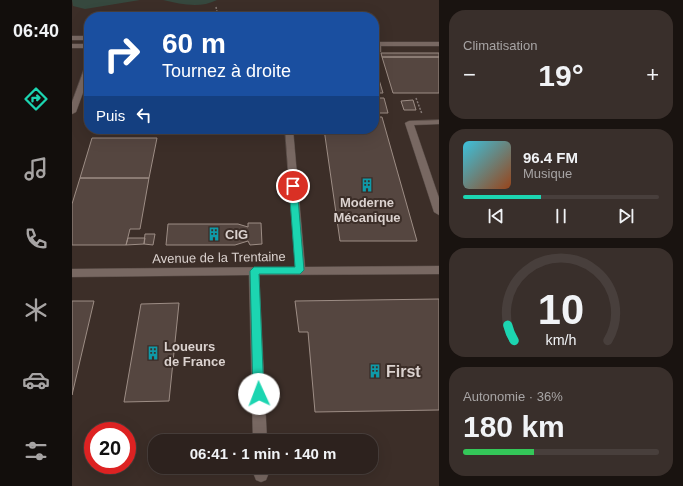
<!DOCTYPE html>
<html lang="fr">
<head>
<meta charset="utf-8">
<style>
	body { margin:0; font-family:Helvetica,sans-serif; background:#392f2b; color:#f1f3f6; height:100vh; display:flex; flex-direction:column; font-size:15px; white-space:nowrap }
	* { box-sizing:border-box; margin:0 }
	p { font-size:13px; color:#a7a4a4 }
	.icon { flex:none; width:22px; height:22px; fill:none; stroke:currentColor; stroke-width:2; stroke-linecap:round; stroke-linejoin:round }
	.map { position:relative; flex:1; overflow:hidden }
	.details { display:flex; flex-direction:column; gap:10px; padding:10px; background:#191310; width:244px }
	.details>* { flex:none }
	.banner { position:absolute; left:12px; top:12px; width:295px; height:122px; border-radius:16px; box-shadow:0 4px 16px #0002,0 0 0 1px #483f3c; background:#1a4fa0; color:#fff; overflow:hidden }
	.speed { position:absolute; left:12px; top:422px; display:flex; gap:8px; font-size:20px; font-weight:700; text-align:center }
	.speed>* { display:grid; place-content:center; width:52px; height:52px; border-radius:50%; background:#2d221e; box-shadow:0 4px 16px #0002,0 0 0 1px #483f3c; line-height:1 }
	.speed .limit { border:6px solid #d22; background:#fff; color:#111 }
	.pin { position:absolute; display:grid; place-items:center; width:34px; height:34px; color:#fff; margin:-17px; border:2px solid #fff; border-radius:50%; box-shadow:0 1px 4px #0007 }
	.me { position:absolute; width:44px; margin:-22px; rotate:358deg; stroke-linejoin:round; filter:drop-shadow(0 0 3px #0008) }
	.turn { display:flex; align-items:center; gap:14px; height:84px; padding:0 12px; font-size:18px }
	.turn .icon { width:52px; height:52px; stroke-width:2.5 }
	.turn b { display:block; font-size:28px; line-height:34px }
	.then { display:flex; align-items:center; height:38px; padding:0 12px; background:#0003; gap:8px; font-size:15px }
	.big { font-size:30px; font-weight:600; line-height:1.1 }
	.details .widget { flex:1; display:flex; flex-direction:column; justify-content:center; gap:6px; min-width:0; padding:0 14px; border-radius:16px; background:#392f2b }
	.details .dial { align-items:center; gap:0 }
	.dial svg { height:104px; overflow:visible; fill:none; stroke:#483f3c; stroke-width:7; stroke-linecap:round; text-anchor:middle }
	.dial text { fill:#f1f3f6; stroke:none }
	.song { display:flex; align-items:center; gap:12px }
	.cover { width:48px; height:48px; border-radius:6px; background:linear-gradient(135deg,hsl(190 70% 55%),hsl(20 70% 35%)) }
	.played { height:4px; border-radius:2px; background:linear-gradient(90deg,#1cd5b1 40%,#483f3c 40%) }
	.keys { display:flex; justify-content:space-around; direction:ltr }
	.heat { display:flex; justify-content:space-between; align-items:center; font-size:22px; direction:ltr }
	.charge { height:6px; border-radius:3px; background:linear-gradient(90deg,#34c759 36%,#483f3c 0) }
	.trip { position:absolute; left:76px; top:434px; width:230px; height:40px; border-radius:16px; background:#2d221e; box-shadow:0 4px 16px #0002,0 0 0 1px #483f3c; font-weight:600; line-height:40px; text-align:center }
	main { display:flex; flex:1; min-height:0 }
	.tabs { display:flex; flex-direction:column; width:72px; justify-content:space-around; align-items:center; background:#120e0c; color:#a7a4a4 }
	.tabs .icon { width:28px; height:28px }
	.tabs .current { color:#1cd5b1 }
	.tabs b { font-size:18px; color:#f1f3f6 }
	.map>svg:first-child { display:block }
</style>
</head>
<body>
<main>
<nav class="tabs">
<b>06:40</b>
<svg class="icon current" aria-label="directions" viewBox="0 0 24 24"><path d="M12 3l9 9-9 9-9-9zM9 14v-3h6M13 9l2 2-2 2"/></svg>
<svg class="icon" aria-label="music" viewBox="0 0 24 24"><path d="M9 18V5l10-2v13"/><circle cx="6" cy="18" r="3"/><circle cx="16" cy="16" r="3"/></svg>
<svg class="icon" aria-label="phone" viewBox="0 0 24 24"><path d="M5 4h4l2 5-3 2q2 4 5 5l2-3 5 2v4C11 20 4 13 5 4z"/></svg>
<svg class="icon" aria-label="climate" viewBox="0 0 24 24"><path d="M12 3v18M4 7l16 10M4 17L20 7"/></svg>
<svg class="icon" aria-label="car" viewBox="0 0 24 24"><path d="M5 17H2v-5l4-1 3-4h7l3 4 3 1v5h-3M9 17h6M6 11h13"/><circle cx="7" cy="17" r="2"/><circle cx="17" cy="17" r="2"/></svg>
<svg class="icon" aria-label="filters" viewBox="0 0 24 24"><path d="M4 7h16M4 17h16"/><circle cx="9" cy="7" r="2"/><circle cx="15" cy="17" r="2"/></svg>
</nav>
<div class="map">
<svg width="367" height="486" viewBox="0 0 367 486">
	<rect width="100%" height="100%" fill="#3c2e28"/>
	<!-- green -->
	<path fill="#36483e" d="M0,0h68l-55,9 -12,-3z
		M91,0h54c-18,9 -36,4 -54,0z"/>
	<!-- building -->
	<path fill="#554640" stroke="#9d8d85" d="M309,53h58v4h-57z
		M310,57h57v36h-46z
		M302,63l9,30h-9z
		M302,98h10l4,15h-14z
		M341,100l3,10h-12l-3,-9z
		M302,117h8l35,124h-77l-16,-112h50z
		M36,129h62v3l-63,1z
		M20,138h65l-8,40h-69z
		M8,178h69l-9,51h-10l-4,16h-54v-41z
		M176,223h13l1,21 -12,1 -2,-4 -13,4h-69l2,-21h70l10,3z
		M73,234h10l-2,11 -9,-1z
		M56,238h17l-1,6 -18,1z
		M367,299v111l-124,2 -7,-80h-9l-4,-31z
		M0,301h22l-22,94z
		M107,303l-10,98 -45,1 17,-98z"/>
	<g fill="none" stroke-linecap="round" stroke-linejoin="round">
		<!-- minor casing -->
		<g stroke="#574b46" stroke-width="1">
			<path id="minor" d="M0,36h17v4h-17z
				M302,42h65v4h-58v6l-7,1z
				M0,44h17v4h-17z
				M14,64h3v12l-13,36 -4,2v-12z
				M367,120v4l-25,1 25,73v17l-5,-3 -29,-89 4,-2z
				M213,129h8l12,138 134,-1v8l-180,1 8,166h-14l-4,-166 -177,2v-8l223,-2z
				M182,467h14v8l-2,5 -5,2 -5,-2 -2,-5z"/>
		</g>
		<!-- path -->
		<path stroke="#847874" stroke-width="1.5" stroke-dasharray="2 1.5" stroke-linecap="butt" d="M144,7l2,10
			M344,98l6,16"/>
		<!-- minor -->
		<use href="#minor" fill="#786862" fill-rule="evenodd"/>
	</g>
	<!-- route -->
	<path fill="#1cd5b1" stroke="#128a73" d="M221,183l4,3 7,84 -4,4h-41l5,120 -1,3 -4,2 -4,-2 -2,-3 -3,-123 4,-4h41l-6,-81z"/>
	<!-- icons -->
	<defs>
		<g id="building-bare" transform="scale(1.08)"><path d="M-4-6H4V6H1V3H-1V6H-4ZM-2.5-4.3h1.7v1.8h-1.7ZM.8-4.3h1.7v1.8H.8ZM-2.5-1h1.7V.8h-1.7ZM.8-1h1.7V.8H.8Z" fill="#0f9aa8" stroke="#3c2e28" stroke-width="2.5" paint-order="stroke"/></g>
	</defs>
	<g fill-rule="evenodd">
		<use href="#building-bare" x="295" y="185"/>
		<use href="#building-bare" x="142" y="234"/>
		<use href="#building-bare" x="81" y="353"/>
		<use href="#building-bare" x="303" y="371"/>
	</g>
	<g text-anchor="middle" stroke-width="4" stroke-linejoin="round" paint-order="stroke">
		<!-- poi labels -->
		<g font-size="13" font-weight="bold" fill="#dbd2cf" stroke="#3c2e28" text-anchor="start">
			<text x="295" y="207" text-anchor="middle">Moderne<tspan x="295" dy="15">Mécanique</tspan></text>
			<text x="153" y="239">CIG</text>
			<text x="92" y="351">Loueurs<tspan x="92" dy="15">de France</tspan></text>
		</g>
		<!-- street labels -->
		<g font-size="13" fill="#dbd2cf" stroke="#3c2e28">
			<text transform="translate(147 257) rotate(-1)" y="5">Avenue de la Trentaine</text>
		</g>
		<!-- near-poi labels -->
		<g font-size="16" font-weight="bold" fill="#dbd2cf" stroke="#3c2e28" text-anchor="start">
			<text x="314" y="377">First</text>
		</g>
	</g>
</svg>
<div class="speed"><div class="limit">20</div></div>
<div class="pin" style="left:221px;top:186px;background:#d93025"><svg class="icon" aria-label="arrive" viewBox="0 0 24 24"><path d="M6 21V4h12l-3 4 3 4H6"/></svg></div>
<svg class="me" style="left:187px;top:394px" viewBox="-20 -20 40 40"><circle r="19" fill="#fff"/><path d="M0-13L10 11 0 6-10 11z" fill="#1cd5b1"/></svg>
<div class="trip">06:41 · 1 min · 140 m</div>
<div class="banner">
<div class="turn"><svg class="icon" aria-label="right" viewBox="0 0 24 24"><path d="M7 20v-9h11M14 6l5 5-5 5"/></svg><div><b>60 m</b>Tournez à droite</div></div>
<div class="then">Puis<svg class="icon" aria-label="left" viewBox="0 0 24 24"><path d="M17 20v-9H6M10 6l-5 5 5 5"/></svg></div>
</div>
</div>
<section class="details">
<div class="widget"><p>Climatisation</p>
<div class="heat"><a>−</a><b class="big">19°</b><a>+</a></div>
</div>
<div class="widget">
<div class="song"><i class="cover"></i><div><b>96.4 FM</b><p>Musique</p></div></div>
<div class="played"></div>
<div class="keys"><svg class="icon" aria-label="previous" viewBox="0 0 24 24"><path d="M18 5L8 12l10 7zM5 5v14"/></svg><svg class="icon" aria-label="pause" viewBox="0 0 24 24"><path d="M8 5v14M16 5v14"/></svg><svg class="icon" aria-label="next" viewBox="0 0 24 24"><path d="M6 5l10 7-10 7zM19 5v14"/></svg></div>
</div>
<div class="widget dial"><svg viewBox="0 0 100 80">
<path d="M14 69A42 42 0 1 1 86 69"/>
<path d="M14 69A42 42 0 0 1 9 57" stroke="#1cd5b1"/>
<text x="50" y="56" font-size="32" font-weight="700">10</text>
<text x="50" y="72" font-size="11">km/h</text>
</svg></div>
<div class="widget"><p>Autonomie · 36%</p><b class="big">180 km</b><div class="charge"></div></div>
</section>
</main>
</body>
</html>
